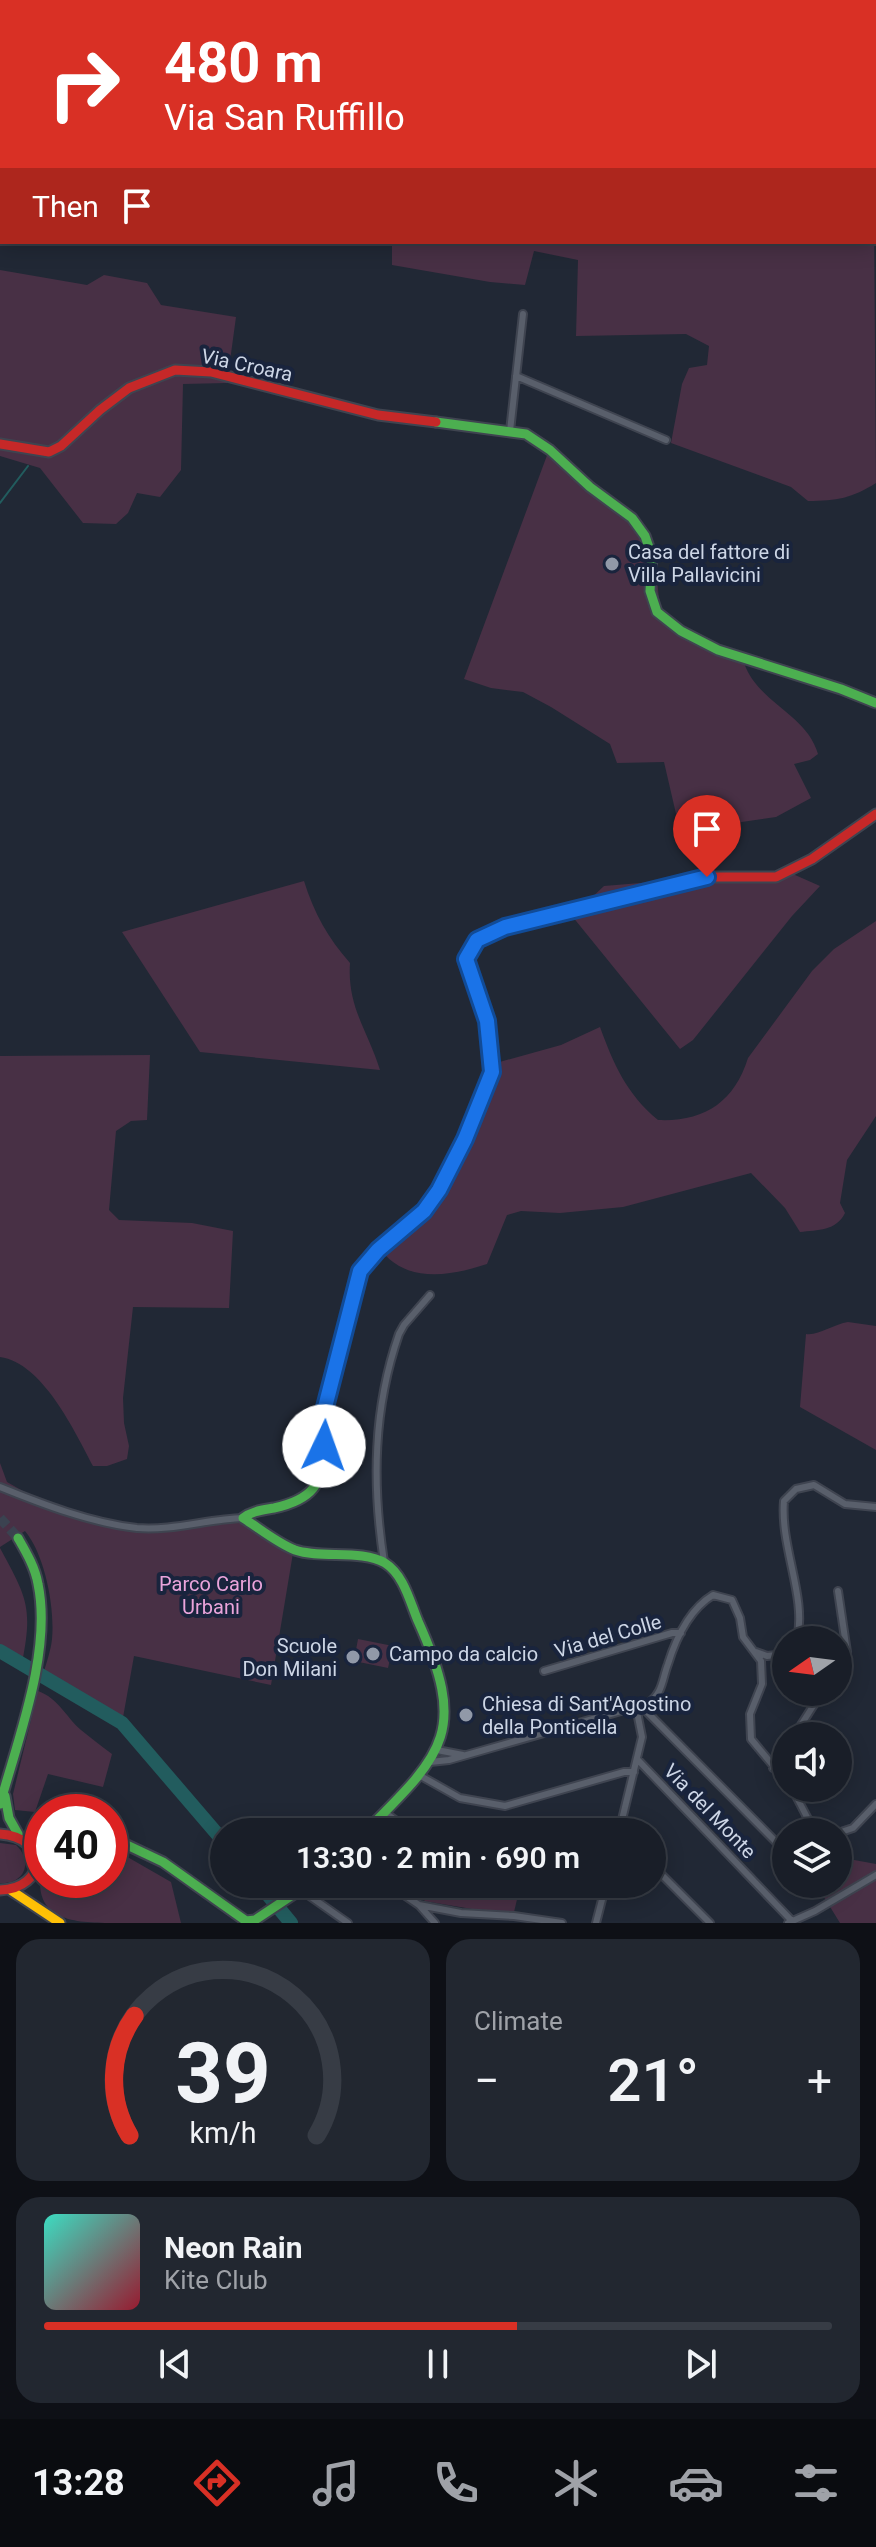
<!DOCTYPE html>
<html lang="en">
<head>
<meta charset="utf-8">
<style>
	body { margin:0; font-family:Roboto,sans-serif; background:#222730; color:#f1f3f6; height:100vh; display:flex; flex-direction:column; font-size:30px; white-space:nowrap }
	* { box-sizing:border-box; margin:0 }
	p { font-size:26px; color:#9fa2a8 }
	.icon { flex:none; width:44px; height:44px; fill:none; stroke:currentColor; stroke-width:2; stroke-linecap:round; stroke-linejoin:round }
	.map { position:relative; height:1923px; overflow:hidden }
	.sheet { display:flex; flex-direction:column; gap:16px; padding:16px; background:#0e1016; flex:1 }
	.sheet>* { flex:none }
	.banner { position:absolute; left:0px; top:0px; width:876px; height:244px; box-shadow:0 4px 20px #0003,0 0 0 2px #373c45; background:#d93025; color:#fff; overflow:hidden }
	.needle { width:52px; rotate:256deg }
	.buttons { position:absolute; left:772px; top:1626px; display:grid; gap:16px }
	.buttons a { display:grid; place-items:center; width:80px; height:80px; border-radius:50%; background:#191e28; box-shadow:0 4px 20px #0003,0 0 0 2px #373c45; font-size:40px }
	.speed { position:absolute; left:24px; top:1794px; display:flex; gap:16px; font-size:40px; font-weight:700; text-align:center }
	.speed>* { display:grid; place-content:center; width:104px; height:104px; border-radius:50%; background:#191e28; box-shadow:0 4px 20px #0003,0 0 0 2px #373c45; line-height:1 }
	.speed .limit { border:12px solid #d22; background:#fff; color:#111 }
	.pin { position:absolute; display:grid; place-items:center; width:68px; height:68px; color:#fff; margin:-82px -34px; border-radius:50% 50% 50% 0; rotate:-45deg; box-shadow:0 0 8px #0007 }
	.pin .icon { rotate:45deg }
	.me { position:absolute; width:88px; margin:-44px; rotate:3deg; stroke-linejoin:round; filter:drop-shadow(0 0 6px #0008) }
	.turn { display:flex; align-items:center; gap:28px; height:168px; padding:0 32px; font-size:36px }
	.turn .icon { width:104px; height:104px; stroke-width:2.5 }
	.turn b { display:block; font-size:56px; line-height:68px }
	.then { display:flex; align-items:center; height:76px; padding:0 32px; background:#0003; gap:16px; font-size:30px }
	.big { font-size:60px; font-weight:600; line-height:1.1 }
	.sheet .tile { flex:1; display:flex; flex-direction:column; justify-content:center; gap:12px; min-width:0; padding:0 28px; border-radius:24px; background:#222730 }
	.sheet .dial { align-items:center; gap:0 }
	.dial svg { height:208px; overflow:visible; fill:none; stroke:#373c45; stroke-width:7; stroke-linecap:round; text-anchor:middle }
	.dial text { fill:#f1f3f6; stroke:none }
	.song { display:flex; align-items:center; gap:24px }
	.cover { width:96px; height:96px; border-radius:12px; background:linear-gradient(135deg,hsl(170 70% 55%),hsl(350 70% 35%)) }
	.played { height:8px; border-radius:4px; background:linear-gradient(90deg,#d93025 60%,#373c45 60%) }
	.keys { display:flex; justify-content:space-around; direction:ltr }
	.heat { display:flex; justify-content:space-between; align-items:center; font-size:44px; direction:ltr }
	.sheet .tiles { flex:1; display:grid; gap:16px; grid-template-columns:1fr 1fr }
	.tile:last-child { grid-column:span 2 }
	.trip { position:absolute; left:210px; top:1818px; width:456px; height:80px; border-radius:40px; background:#191e28; box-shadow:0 4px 20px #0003,0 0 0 2px #373c45; font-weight:600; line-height:80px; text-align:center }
	.menu { display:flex; height:128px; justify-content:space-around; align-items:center; background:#0a0c10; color:#9fa2a8 }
	.menu .icon { width:56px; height:56px }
	.menu .active { color:#d93025 }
	.menu b { font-size:36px; color:#f1f3f6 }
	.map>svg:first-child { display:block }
</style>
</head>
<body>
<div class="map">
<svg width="876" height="1923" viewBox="0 0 876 1923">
	<rect width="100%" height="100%" fill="#212835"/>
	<!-- green -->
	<path fill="#483045" d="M874,217l2,266c-24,15 -39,18 -68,18l-17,-14 -120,-44 11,-59 7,-16 18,-3 2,-19 -23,-12 -110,2 2,-76 -44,-9 -9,34 -35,-3 -98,-17v-23h482z
		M0,270l87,15 17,-10 43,8 14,22 75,12 -9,66 -44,1 -2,86 -21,27 -23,-4 -9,20 -12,11 -33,-1 -43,-55 -40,-12z
		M549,450c21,19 89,71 100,92 10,19 7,41 11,61 4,25 62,52 84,60 14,40 63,51 74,91l-8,6 -16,4 17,34 -35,19 -96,14 -16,-69 -47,1 -7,-19 -59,-37 -28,-15 -32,-4 -27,-9z
		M786,871l34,15 -28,30 -99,124 -13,9 -108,-133 32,-30z
		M304,881c10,32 24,57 46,82 -3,44 18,68 30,107l-180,-18 -78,-120z
		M876,921v195l-29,44 -7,43 5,10c-9,18 -27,17 -45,19l-15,-24 -34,-35 -128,34 -63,6 -39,-2 -14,4 -20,49c-39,13 -86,20 -110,-20l56,-45 51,-99 12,-37 65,-18 39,-18c13,36 27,68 58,93 45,2 76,-17 90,-62l64,-87 22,-22z
		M150,1055l-3,65 -16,1 -15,10 -7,79 10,10 73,3 41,8 -4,77 -96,-1 -10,91 1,25 5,23 -2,13 -20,7h-14c-18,-34 -50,-103 -93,-109v-301z
		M848,1322l28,4v124l-76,-43 6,-73c12,2 28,-10 42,-12z
		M0,1463l7,19 35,20 29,10 67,16 40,-2 54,-11 61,38 -22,132 -137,-29 -12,67 -79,-48c3,-11 8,-25 9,-36 3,-31 -7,-84 -27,-108l-25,16z
		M0,1548c27,50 33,59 22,115l-22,-12z
		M358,1639l35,7 -5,22 -34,-7z
		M38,1691c20,7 28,26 43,39 10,8 20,16 31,24l-9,33 -55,-13 -13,38 -20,-2 -2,-16z
		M0,1843l16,2c18,17 8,40 -16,38z
		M110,1847l61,35 10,41c-20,0 -41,0 -62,0 -42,0 -89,0 -77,-56v13h68z
		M838,1857l38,7v59h-36l-24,-39h22z
		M438,1884h65l17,3 -6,25 -42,-3 -48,-8z"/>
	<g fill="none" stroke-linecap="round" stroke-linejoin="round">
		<!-- stream -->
		<path stroke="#225c5e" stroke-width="2" d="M874,109l2,-2
			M0,136l2,1
			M0,503l28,-37"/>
		<!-- river -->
		<path stroke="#225c5e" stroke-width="14" d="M0,1651l122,72 102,119
			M259,1884l32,39"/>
		<!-- primary-tunnel -->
		<path stroke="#3b4250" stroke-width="10" stroke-dasharray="10 5" stroke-linecap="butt" d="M0,1518l18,20"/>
		<!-- street casing -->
		<g stroke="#3f4450" stroke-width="10">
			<path id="street" d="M462,2l3,-2
				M700,2l1,-2
				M706,2l8,-2
				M0,75h2
				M516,376l150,64
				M510,431l13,-117
				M0,1487c42,17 91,36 137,41 35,3 71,-9 106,-10
				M384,1562c-12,-78 -11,-153 15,-228l5,-9 26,-30
				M838,1591l9,61 -9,15
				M797,1640c10,-43 -17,-93 -13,-139l12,-12 18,-4 31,19 31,3
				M756,1652l11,4 19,-2
				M544,1671l128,-38h9
				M641,1706l145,146
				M794,1736l28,-44
				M437,1750l26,5
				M637,1759l155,162
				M430,1762l19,-2 200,-57c14,-11 13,-23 19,-39 8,-26 22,-55 45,-69l19,5 8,18 3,19 18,24 1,23 -12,30 1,25 35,42
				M773,1768l13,-20
				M419,1775l41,23 45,8 119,-34h10
				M792,1788l17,33 16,11
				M384,1812l28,20
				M619,1832l23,-95 -6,-30
				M838,1833l15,-5 23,-24
				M652,1865l58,58
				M388,1884l31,21 16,18
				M301,1890l47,33
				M419,1905l42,8 53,3 48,7
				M596,1923l10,-39
				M788,1923l27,-12 61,-36"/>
		</g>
		<!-- fast casing -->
		<g stroke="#3f4450" stroke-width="13">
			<path id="fast" d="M436,422l90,12 24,16 40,37 42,31 13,18 7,20 -2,35 7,21 24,19 37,19 123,39 35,14
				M324,1446c0,39 -13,54 -50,62 -11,2 -22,3 -31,10 16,10 34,25 52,32 26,9 67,-1 90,13 19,12 25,39 33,58 50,111 26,132 -53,211
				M5,1796l4,22 9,16
				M0,1804c18,-65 52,-153 38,-220 -3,-17 -12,-32 -20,-46
				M110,1837l53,25 83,59 9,-1 54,-36"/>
		</g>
		<!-- slow casing -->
		<g stroke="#3f4450" stroke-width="13">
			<path id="slow" d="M324,1446l-1,-31 37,-144 18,-21 46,-39 15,-21 26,-51 27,-67 -5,-51 -9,-25
				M12,1891l48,32"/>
		</g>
		<!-- jam casing -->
		<g stroke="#3f4450" stroke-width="13">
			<path id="jam" d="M0,444l49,8 12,-6 39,-36 29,-22 46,-18 36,2 167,43 58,7
				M478,996l-12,-37 11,-19 28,-13 202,-50h69l36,-18 64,-45
				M0,1834c48,3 48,54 0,56"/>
		</g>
		<!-- street -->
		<use href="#street" stroke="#595f6b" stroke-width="6"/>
		<!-- fast -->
		<use href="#fast" stroke="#4caf50" stroke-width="9"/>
		<!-- slow -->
		<use href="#slow" stroke="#ffc107" stroke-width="9"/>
		<!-- jam -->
		<use href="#jam" stroke="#c62828" stroke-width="9"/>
	</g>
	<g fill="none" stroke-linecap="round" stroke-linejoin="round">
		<!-- route casing -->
		<g stroke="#114b97" stroke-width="20">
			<path id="route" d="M324,1446l-1,-31 37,-144 18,-21 46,-39 15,-21 26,-51 27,-67 -5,-51 -21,-62 11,-19 28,-13 202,-50"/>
		</g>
		<!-- route -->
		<use href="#route" stroke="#1a73e8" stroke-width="14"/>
	</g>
	<!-- markers -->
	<g fill="#9199a8" stroke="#19243d" stroke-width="3">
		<circle cx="612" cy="564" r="8"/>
		<circle cx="373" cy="1654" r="8"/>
		<circle cx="353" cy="1657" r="8"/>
		<circle cx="466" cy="1715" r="8"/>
	</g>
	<g text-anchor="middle" stroke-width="8" stroke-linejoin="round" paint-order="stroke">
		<!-- street labels -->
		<g font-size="20" fill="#cdd6e6" stroke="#19243d">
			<text transform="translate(247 365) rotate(12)" y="7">Via Croara</text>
			<text transform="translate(608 1636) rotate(-16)" y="7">Via del Colle</text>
			<text transform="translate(710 1811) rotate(46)" y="7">Via del Monte</text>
		</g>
		<!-- poi labels -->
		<g font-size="20" fill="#cdd6e6" stroke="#19243d" text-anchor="start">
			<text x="628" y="559">Casa del fattore di<tspan x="628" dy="23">Villa Pallavicini</tspan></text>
			<text x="337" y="1653" text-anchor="end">Scuole<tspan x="337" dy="23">Don Milani</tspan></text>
			<text x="389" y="1661">Campo da calcio</text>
			<text x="482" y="1711">Chiesa di Sant'Agostino<tspan x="482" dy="23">della Ponticella</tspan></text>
		</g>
		<!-- park labels -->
		<g font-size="20" fill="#eaa4db" stroke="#19243d">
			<text x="211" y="1591">Parco Carlo<tspan x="211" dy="23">Urbani</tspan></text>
		</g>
	</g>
</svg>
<div class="buttons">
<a><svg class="needle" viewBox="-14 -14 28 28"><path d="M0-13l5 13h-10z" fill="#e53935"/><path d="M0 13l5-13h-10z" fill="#9fa2a8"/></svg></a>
<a><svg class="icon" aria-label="sound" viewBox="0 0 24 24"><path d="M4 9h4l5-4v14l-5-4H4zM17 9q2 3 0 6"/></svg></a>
<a><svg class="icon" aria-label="layers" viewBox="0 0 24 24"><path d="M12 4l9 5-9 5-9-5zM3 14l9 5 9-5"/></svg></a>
</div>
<div class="speed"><div class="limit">40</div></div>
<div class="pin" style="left:707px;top:877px;background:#d93025"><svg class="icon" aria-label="arrive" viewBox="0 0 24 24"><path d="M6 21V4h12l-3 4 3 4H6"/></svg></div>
<svg class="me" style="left:324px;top:1446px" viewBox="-20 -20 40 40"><circle r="19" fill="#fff"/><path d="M0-13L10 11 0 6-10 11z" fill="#1a73e8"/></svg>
<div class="trip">13:30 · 2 min · 690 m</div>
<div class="banner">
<div class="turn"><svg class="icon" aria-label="right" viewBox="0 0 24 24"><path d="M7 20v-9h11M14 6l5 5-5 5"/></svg><div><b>480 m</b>Via San Ruffillo</div></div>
<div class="then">Then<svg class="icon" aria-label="arrive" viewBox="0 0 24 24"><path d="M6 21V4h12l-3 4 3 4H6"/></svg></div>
</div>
</div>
<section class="sheet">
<div class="tiles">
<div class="tile dial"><svg viewBox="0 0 100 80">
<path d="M14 69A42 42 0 1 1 86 69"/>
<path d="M14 69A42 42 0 0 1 16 23" stroke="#d93025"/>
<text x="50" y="56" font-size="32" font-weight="700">39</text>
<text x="50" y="72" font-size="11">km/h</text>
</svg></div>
<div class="tile"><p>Climate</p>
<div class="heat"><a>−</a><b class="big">21°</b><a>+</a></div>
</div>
<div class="tile">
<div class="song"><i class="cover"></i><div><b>Neon Rain</b><p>Kite Club</p></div></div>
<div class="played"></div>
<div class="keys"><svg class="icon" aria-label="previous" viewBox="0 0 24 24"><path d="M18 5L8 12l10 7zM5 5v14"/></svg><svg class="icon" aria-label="pause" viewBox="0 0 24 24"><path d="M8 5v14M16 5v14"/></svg><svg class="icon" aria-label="next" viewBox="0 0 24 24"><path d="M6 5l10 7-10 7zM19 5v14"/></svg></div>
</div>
</div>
</section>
<nav class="menu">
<b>13:28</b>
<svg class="icon active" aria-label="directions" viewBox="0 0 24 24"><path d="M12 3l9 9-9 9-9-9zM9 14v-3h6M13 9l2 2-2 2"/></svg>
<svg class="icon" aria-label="music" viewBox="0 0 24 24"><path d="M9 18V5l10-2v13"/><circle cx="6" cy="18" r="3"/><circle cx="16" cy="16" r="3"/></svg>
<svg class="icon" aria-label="phone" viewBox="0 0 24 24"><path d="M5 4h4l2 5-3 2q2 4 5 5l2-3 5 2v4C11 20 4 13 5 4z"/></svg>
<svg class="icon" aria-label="climate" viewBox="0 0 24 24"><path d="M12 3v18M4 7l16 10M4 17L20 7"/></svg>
<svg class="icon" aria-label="car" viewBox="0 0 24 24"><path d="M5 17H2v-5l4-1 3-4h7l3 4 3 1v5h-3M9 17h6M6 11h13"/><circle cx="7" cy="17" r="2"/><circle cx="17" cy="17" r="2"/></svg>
<svg class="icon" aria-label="filters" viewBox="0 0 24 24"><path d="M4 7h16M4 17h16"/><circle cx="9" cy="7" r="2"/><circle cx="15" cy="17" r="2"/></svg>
</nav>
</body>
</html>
